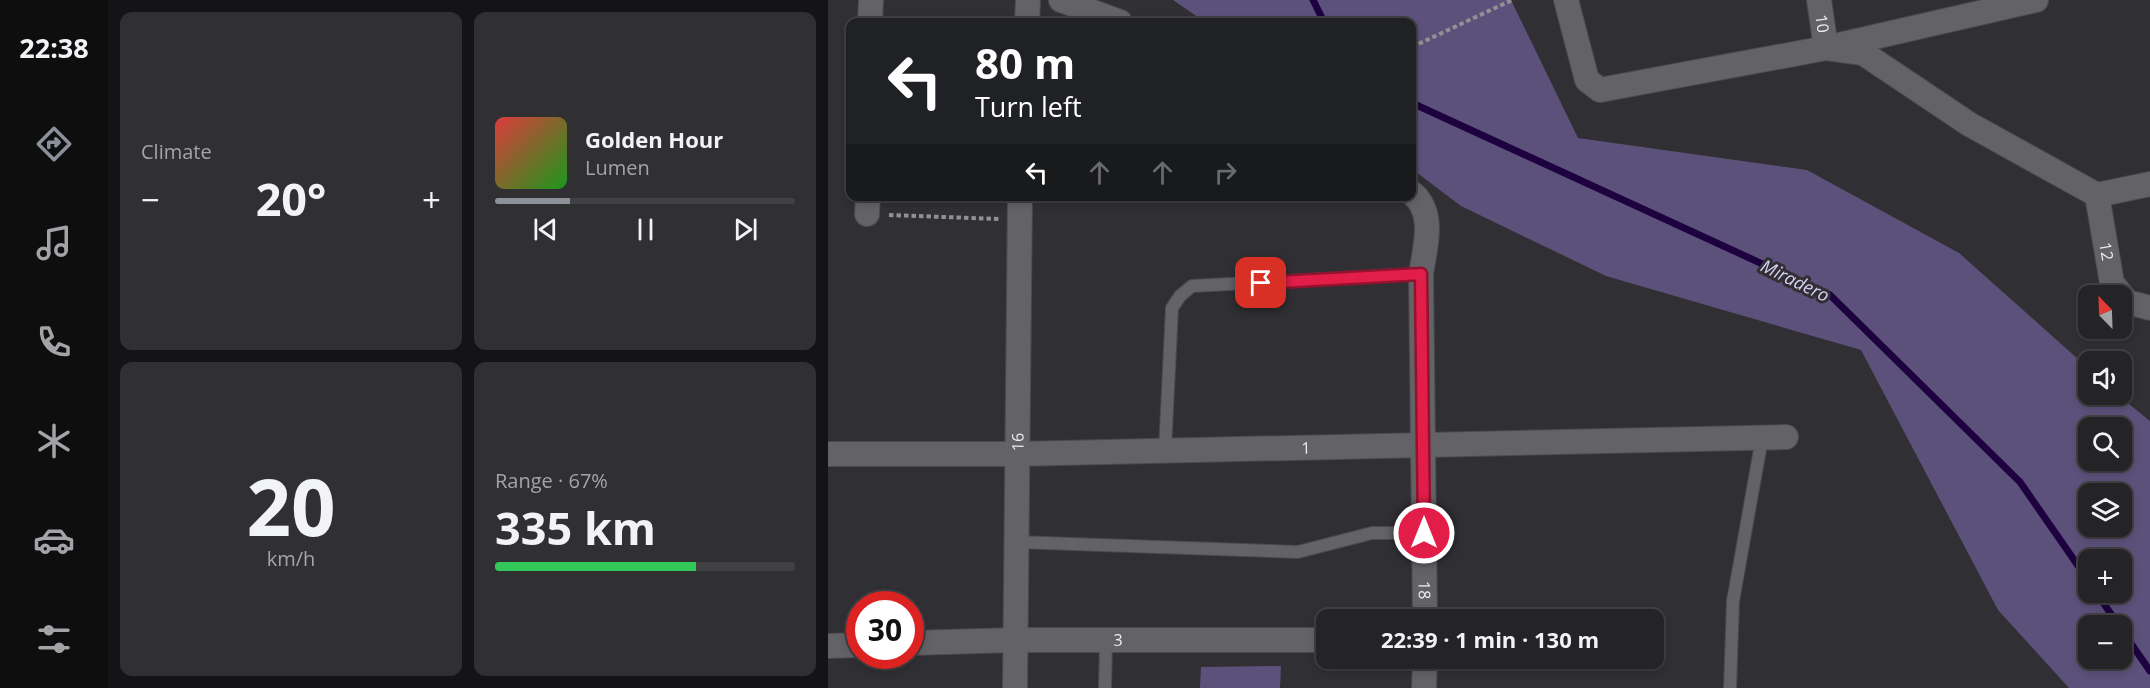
<!DOCTYPE html>
<html lang="en">
<head>
<meta charset="utf-8">
<style>
	body { margin:0; font-family:"Open Sans",sans-serif; background:#302f32; color:#f1f3f6; height:100vh; display:flex; flex-direction:column; font-size:22px; white-space:nowrap }
	* { box-sizing:border-box; margin:0 }
	p { font-size:20px; color:#a3a4a7 }
	.icon { flex:none; width:33px; height:33px; fill:none; stroke:currentColor; stroke-width:2; stroke-linecap:round; stroke-linejoin:round }
	.map { position:relative; flex:1; overflow:hidden }
	.side { display:flex; flex-direction:column; gap:12px; padding:12px; background:#141315; width:720px }
	.side>* { flex:none }
	.banner { position:absolute; left:18px; top:18px; width:570px; height:183px; border-radius:12px; box-shadow:0 3px 9px #0003,0 0 0 2px #414043; background:#202124; color:#fff; overflow:hidden }
	.needle { width:39px; rotate:337deg }
	.buttons { position:absolute; left:1250px; top:285px; display:grid; gap:12px }
	.buttons a { display:grid; place-items:center; width:54px; height:54px; border-radius:12px; background:#242326; box-shadow:0 3px 9px #0003,0 0 0 2px #414043; font-size:30px }
	.speed { position:absolute; left:18px; top:591px; display:flex; gap:12px; font-size:30px; font-weight:700; text-align:center }
	.speed>* { display:grid; place-content:center; width:78px; height:78px; border-radius:50%; background:#242326; box-shadow:0 3px 9px #0003,0 0 0 2px #414043; line-height:1 }
	.speed .limit { border:9px solid #d22; background:#fff; color:#111 }
	.pin { position:absolute; display:grid; place-items:center; width:51px; height:51px; color:#fff; margin:-26px; border-radius:12px; box-shadow:0 3px 9px #0006 }
	.me { position:absolute; width:66px; margin:-33px; rotate:0deg; stroke-linejoin:round; filter:drop-shadow(0 0 4px #0008) }
	.turn { display:flex; align-items:center; gap:21px; height:126px; padding:0 30px; font-size:27px }
	.turn .icon { width:78px; height:78px; stroke-width:2.5 }
	.turn b { display:block; font-size:42px; line-height:51px }
	.lanes { display:flex; align-items:center; height:57px; padding:0 30px; background:#0003; justify-content:center; gap:30px; direction:ltr }
	.lanes .off { opacity:.35 }
	.big { font-size:45px; font-weight:700; line-height:1.1 }
	.side .card { flex:1; display:flex; flex-direction:column; justify-content:center; gap:9px; min-width:0; padding:0 21px; border-radius:12px; background:#302f32 }
	.side .dial { align-items:center; gap:0 }
	.dial b { font-size:78px; line-height:1 }
	.song { display:flex; align-items:center; gap:18px }
	.cover { width:72px; height:72px; border-radius:9px; background:linear-gradient(135deg,hsl(0 70% 55%),hsl(120 70% 35%)) }
	.played { height:6px; border-radius:3px; background:linear-gradient(90deg,#8c9099 25%,#414043 25%) }
	.keys { display:flex; justify-content:space-around; direction:ltr }
	.heat { display:flex; justify-content:space-between; align-items:center; font-size:33px; direction:ltr }
	.charge { height:9px; border-radius:4px; background:linear-gradient(90deg,#34c759 67%,#414043 0) }
	.side .tiles { flex:1; display:grid; gap:12px; grid-template-columns:repeat(2,1fr) }
	.trip { position:absolute; left:488px; top:609px; width:348px; height:60px; border-radius:12px; background:#242326; box-shadow:0 3px 9px #0003,0 0 0 2px #414043; font-weight:700; line-height:60px; text-align:center }
	main { display:flex; flex:1; min-height:0 }
	.menu { display:flex; flex-direction:column; width:108px; justify-content:space-around; align-items:center; background:#0e0e0f; color:#a3a4a7 }
	.menu .icon { width:42px; height:42px }
	.menu .current { color:#8c9099 }
	.menu b { font-size:27px; color:#f1f3f6 }
	.map>svg:first-child { display:block }
</style>
</head>
<body>
<main>
<nav class="menu">
<b>22:38</b>
<svg class="icon current" aria-label="directions" viewBox="0 0 24 24"><path d="M12 3l9 9-9 9-9-9zM9 14v-3h6M13 9l2 2-2 2"/></svg>
<svg class="icon" aria-label="music" viewBox="0 0 24 24"><path d="M9 18V5l10-2v13"/><circle cx="6" cy="18" r="3"/><circle cx="16" cy="16" r="3"/></svg>
<svg class="icon" aria-label="phone" viewBox="0 0 24 24"><path d="M5 4h4l2 5-3 2q2 4 5 5l2-3 5 2v4C11 20 4 13 5 4z"/></svg>
<svg class="icon" aria-label="climate" viewBox="0 0 24 24"><path d="M12 3v18M4 7l16 10M4 17L20 7"/></svg>
<svg class="icon" aria-label="car" viewBox="0 0 24 24"><path d="M5 17H2v-5l4-1 3-4h7l3 4 3 1v5h-3M9 17h6M6 11h13"/><circle cx="7" cy="17" r="2"/><circle cx="17" cy="17" r="2"/></svg>
<svg class="icon" aria-label="filters" viewBox="0 0 24 24"><path d="M4 7h16M4 17h16"/><circle cx="9" cy="7" r="2"/><circle cx="15" cy="17" r="2"/></svg>
</nav>
<section class="side">
<div class="tiles">
<div class="card"><p>Climate</p>
<div class="heat"><a>−</a><b class="big">20°</b><a>+</a></div>
</div>
<div class="card">
<div class="song"><i class="cover"></i><div><b>Golden Hour</b><p>Lumen</p></div></div>
<div class="played"></div>
<div class="keys"><svg class="icon" aria-label="previous" viewBox="0 0 24 24"><path d="M18 5L8 12l10 7zM5 5v14"/></svg><svg class="icon" aria-label="pause" viewBox="0 0 24 24"><path d="M8 5v14M16 5v14"/></svg><svg class="icon" aria-label="next" viewBox="0 0 24 24"><path d="M6 5l10 7-10 7zM19 5v14"/></svg></div>
</div>
<div class="card dial"><b>20</b><p>km/h</p></div>
<div class="card"><p>Range · 67%</p><b class="big">335 km</b><div class="charge"></div></div>
</div>
</section>
<div class="map">
<svg width="1322" height="688" viewBox="0 0 1322 688">
	<rect width="100%" height="100%" fill="#302f33"/>
	<!-- green -->
	<path fill="#5c517a" fill-rule="evenodd" d="M345,0h338l67,138 229,32 152,83 129,115v26l30,1 32,26v267h-81l-71,-78 -137,-260 -255,-74 -145,-70 -49,-37v-147h-207zM1260,428h33v32h-33zM1260,494h33v32h-33zM1260,560h33v32h-33zM1260,626h33v32h-33z
		M453,666l-1,22h-80l1,-21z"/>
	<g fill="none" stroke-linecap="round" stroke-linejoin="round">
		<!-- stream -->
		<path stroke="#1e0240" stroke-width="7" d="M485,0l11,22
			M584,103l418,192 190,187 68,98
			M1268,592l23,34
			M1293,629l29,42"/>
		<!-- service casing -->
		<g stroke="#4b4a4e" stroke-width="14">
			<path id="service" d="M337,450l7,-142 8,-12 12,-10 229,-12
				M188,542l282,10 74,-19h51
				M277,688l1,-46
				M902,688l3,-87 29,-163"/>
		</g>
		<!-- minor casing -->
		<g stroke="#4b4a4e" stroke-width="26">
			<g id="minor">
				<path d="M233,0l59,22"/>
				<path d="M738,0l21,80 13,10 226,-42 210,-48"/>
				<path id="s1" d="M991,0l7,48 37,5 106,71 128,71 53,-11"/>
				<path d="M42,22l1,-22"/>
				<path d="M199,22l1,-22"/>
				<path id="s2" d="M584,193c24,20 13,54 9,81l4,346"/>
				<path id="s3" d="M1269,195l15,88 15,19 23,6"/>
				<path d="M39,214l1,-18"/>
				<path id="s4" d="M0,454h189l769,-17"/>
				<path id="s5" d="M82,643l106,-3h310"/>
				<path d="M0,646l32,-1"/>
				<path id="s6" d="M187,688l5,-492"/>
				<path d="M596,688l1,-30"/>
			</g>
		</g>
		<!-- path -->
		<path stroke="#919093" stroke-width="4" stroke-dasharray="4.5 3" stroke-linecap="butt" d="M584,47l100,-47
			M61,215l110,4"/>
		<!-- service -->
		<use href="#service" stroke="#636267" stroke-width="12"/>
		<!-- minor -->
		<use href="#minor" stroke="#636267" stroke-width="24"/>
	</g>
	<g fill="none" stroke-linecap="round" stroke-linejoin="round">
		<!-- route casing -->
		<g stroke="#92132f" stroke-width="15">
			<path id="route" d="M433,283l160,-9 3,259"/>
		</g>
		<!-- route -->
		<use href="#route" stroke="#e11d48" stroke-width="10"/>
	</g>
	<g text-anchor="middle" stroke-width="6" stroke-linejoin="round" paint-order="stroke">
		<!-- street labels -->
		<g font-size="16" fill="#edecef" stroke="#302f33">
			<text dy="6" stroke="none"><textPath href="#s1" startOffset="24">10</textPath></text>
			<text dy="6" stroke="none"><textPath href="#s3" startOffset="57">12</textPath></text>
			<text dy="6" stroke="none"><textPath href="#s6" startOffset="246">16</textPath></text>
			<text dy="6" stroke="none"><textPath href="#s4" startOffset="478">1</textPath></text>
			<text dy="6" stroke="none"><textPath href="#s2" startOffset="402">18</textPath></text>
			<text dy="6" stroke="none"><textPath href="#s5" startOffset="208">3</textPath></text>
		</g>
		<!-- water labels -->
		<g font-size="18" font-style="italic" fill="#d9d0f7" stroke="#302f33">
			<text transform="translate(967 281) rotate(26)" y="6">Miradero</text>
		</g>
	</g>
</svg>
<div class="buttons">
<a><svg class="needle" viewBox="-14 -14 28 28"><path d="M0-13l5 13h-10z" fill="#e53935"/><path d="M0 13l5-13h-10z" fill="#a3a4a7"/></svg></a>
<a><svg class="icon" aria-label="sound" viewBox="0 0 24 24"><path d="M4 9h4l5-4v14l-5-4H4zM17 9q2 3 0 6"/></svg></a>
<a><svg class="icon" aria-label="search" viewBox="0 0 24 24"><circle cx="10" cy="10" r="6"/><path d="M15 15l6 6"/></svg></a>
<a><svg class="icon" aria-label="layers" viewBox="0 0 24 24"><path d="M12 4l9 5-9 5-9-5zM3 14l9 5 9-5"/></svg></a>
<a>+</a>
<a>−</a>
</div>
<div class="speed"><div class="limit">30</div></div>
<div class="pin" style="left:433px;top:283px;background:#d93025"><svg class="icon" aria-label="arrive" viewBox="0 0 24 24"><path d="M6 21V4h12l-3 4 3 4H6"/></svg></div>
<svg class="me" style="left:596px;top:533px" viewBox="-20 -20 40 40"><circle r="17" fill="#e11d48" stroke="#fff" stroke-width="3"/><path d="M0-11L8 9 0 5-8 9z" fill="#fff"/></svg>
<div class="trip">22:39 · 1 min · 130 m</div>
<div class="banner">
<div class="turn"><svg class="icon" aria-label="left" viewBox="0 0 24 24"><path d="M17 20v-9H6M10 6l-5 5 5 5"/></svg><div><b>80 m</b>Turn left</div></div>
<div class="lanes"><svg class="icon" aria-label="left" viewBox="0 0 24 24"><path d="M17 20v-9H6M10 6l-5 5 5 5"/></svg><svg class="icon off" aria-label="ahead" viewBox="0 0 24 24"><path d="M12 20V5M6 11l6-6 6 6"/></svg><svg class="icon off" aria-label="ahead" viewBox="0 0 24 24"><path d="M12 20V5M6 11l6-6 6 6"/></svg><svg class="icon off" aria-label="right" viewBox="0 0 24 24"><path d="M7 20v-9h11M14 6l5 5-5 5"/></svg></div>
</div>
</div>
</main>
</body>
</html>
